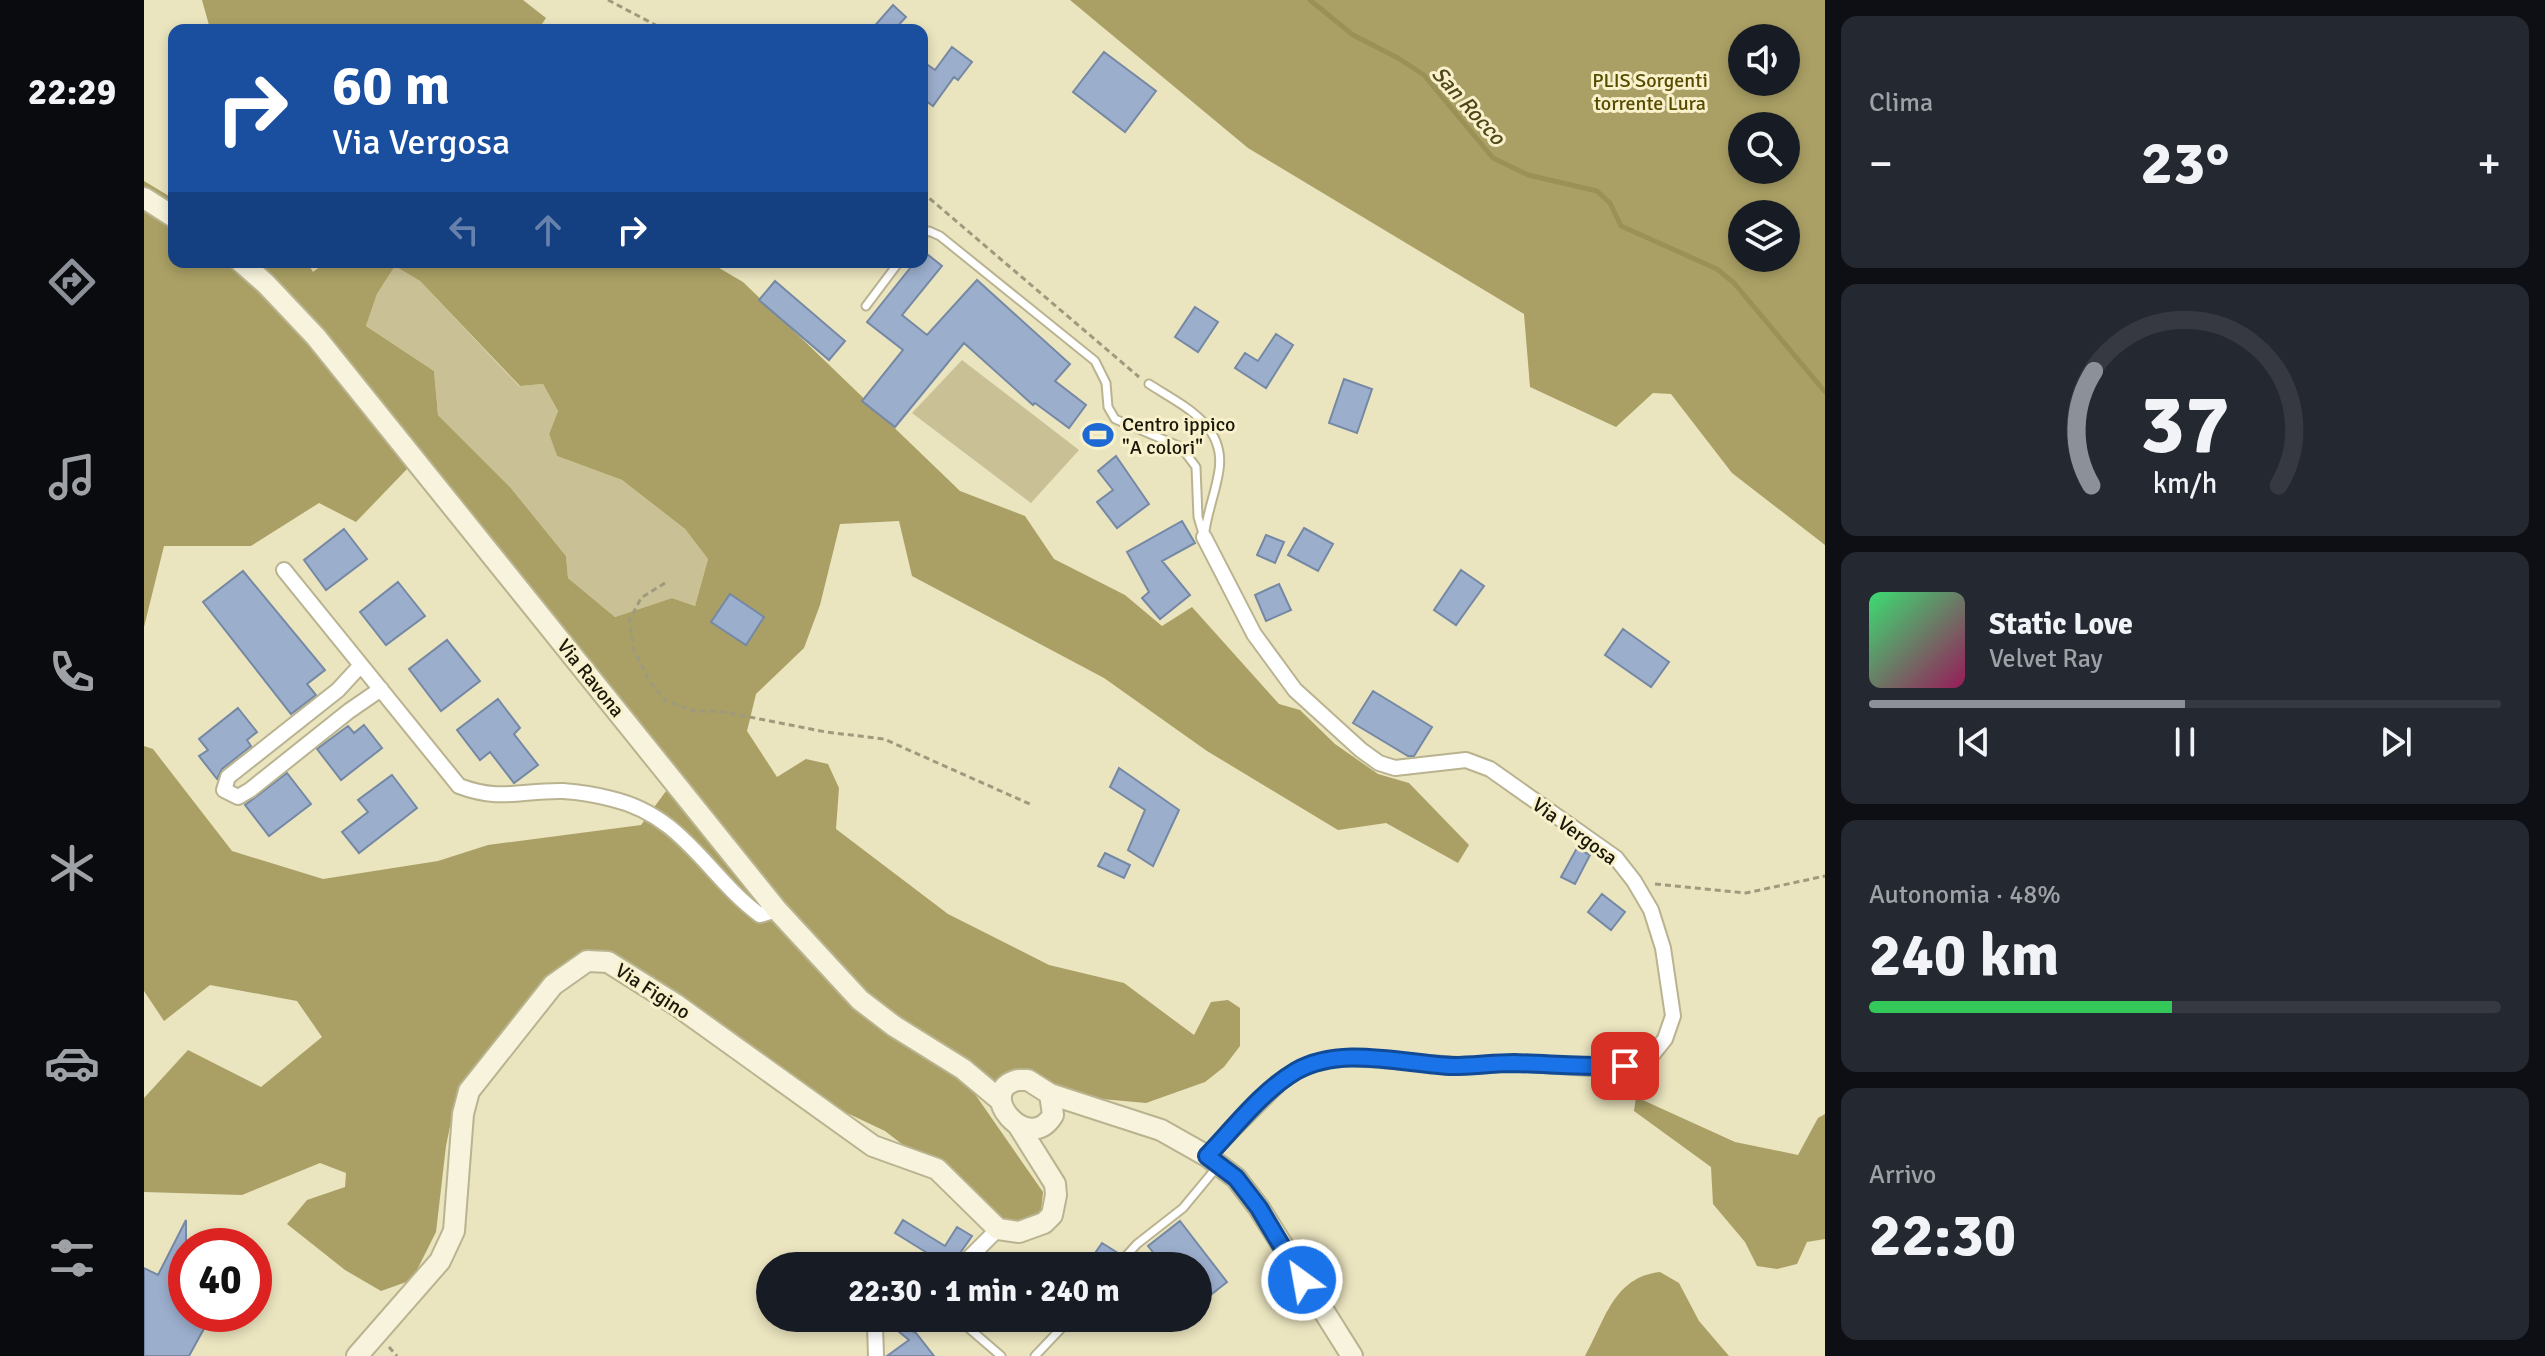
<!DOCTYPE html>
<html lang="it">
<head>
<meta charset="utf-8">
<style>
	body { margin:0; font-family:Signika,sans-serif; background:#242831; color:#f1f3f6; height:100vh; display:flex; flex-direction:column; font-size:30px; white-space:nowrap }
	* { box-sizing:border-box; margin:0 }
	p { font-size:26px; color:#9ea1a6 }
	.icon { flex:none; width:44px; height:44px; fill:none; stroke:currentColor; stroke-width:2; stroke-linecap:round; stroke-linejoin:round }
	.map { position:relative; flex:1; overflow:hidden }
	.panel { display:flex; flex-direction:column; gap:16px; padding:16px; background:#0d0f14; width:720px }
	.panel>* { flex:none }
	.hud { position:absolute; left:24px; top:24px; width:760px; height:244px; border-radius:16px; box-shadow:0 4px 12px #0003; background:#1a4fa0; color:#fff; overflow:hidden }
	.controls { position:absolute; left:1584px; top:24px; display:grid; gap:16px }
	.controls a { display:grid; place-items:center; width:72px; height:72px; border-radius:50%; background:#171b24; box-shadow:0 4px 12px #0003; font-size:40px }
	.speed { position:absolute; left:24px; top:1228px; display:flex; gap:16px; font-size:40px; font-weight:700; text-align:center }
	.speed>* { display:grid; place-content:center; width:104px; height:104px; border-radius:50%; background:#171b24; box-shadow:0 4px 12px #0003; line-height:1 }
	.speed .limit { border:12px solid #d22; background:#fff; color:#111 }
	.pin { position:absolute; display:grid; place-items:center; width:68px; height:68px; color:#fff; margin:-34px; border-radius:16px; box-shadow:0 4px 12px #0006 }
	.me { position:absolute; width:88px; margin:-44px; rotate:328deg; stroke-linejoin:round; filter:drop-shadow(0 0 6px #0008) }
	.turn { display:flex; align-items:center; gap:28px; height:168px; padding:0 32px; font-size:36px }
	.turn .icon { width:104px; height:104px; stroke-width:2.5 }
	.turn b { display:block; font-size:56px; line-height:68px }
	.lanes { display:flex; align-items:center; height:76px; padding:0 32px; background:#0003; justify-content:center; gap:40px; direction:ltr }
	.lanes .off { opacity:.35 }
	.big { font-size:60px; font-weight:800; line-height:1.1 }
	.panel .widget { flex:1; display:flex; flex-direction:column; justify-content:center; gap:12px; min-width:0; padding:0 28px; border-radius:16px; background:#242831 }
	.panel .dial { align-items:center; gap:0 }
	.dial svg { height:208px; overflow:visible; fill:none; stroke:#363941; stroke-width:7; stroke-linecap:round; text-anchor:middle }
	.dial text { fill:#f1f3f6; stroke:none }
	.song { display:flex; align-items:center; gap:24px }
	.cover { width:96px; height:96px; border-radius:12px; background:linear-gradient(135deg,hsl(140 70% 55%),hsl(330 70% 35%)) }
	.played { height:8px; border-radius:4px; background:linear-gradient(90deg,#8c9099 50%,#363941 50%) }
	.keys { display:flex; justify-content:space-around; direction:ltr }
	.heat { display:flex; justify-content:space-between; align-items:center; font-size:44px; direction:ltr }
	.charge { height:12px; border-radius:6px; background:linear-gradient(90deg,#34c759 48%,#363941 0) }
	.trip { position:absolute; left:612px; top:1252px; width:456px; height:80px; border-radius:40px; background:#171b24; box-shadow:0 4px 12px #0003; font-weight:800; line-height:80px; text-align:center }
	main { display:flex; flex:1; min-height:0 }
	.menu { display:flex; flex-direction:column; width:144px; justify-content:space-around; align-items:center; background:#090b0e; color:#9ea1a6 }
	.menu .icon { width:56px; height:56px }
	.menu .active { color:#8c9099 }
	.menu b { font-size:36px; color:#f1f3f6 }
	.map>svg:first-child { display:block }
</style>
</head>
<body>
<main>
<nav class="menu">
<b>22:29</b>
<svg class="icon active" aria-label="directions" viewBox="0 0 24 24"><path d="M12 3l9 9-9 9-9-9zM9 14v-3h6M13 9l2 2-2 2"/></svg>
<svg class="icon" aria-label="music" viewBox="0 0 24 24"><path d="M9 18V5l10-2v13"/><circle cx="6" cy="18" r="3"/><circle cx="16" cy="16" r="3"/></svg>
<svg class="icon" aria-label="phone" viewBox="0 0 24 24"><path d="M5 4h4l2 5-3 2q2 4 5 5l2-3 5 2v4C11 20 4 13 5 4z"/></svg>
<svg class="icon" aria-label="climate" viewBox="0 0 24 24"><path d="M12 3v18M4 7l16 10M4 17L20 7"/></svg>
<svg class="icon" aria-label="car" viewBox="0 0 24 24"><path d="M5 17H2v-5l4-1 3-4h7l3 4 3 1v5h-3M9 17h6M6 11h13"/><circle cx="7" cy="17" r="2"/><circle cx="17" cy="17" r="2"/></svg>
<svg class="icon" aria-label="filters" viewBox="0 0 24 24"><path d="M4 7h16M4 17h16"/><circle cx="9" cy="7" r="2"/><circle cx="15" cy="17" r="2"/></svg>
</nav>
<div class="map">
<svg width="1681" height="1356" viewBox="0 0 1681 1356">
	<rect width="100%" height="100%" fill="#eae4bf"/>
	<!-- green -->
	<path fill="#c9c195" d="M251,266l25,15 99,105 24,-2 15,27 -9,23 8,22 65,24 63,49 23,30 -13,47 -23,-8 -57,19 -47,-39 -2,-22 -56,-69 -72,-72 -4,-44 -68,-45 11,-32z
		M818,360l117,90 -48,53 -119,-90z"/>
	<!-- forest -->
	<path fill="#aaa065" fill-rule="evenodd" d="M58,0h321l23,18 -8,12h-314l-15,-5z
		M926,0h755v545l-93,-72 -61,-79 -18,-1 -37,34 -86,-40 -6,-73 -276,-166zM1642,38v44h-44v-44zM1642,126v44h-44v-44zM1642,214v44h-44v-44z
		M0,181l30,18v63h133l6,10 13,-10h383l34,20 217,209 65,25 29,43 71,36 37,31 30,-19 87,97 21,6 35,34 43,30 31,9 60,62 -11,18 -72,-40 -48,7 -131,-79 -103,-73 -192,-102 -13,-55 -59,3 -20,81 -16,43 -48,46 -9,37 30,46 29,-18 22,5 11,24 -3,41 112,85 101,51 75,18 70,52 17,-33 17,-2 12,8v38l-16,21 -19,15 -59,21 -176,-16 73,105 -2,20 -23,10 -19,-3 -114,-88 -38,-18 -242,-163 -55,24 -92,113 -12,59 -10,86 -24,48 -31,11 -36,-21 -58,-46 20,-24 38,-13 1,-14 -26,-10 -78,32 -98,-3v-94l44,-48 73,37 61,-50 -25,-36 -87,-16 -46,36 -20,-30v-245l9,3 79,102 91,28 115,-18 50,-16 153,-20 28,-38 -262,-318 -51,53 -37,-19 -68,43h-87l-20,81zM251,266l25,15 100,105 23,-2 15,27 -9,23 8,22 65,24 63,49 23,30 -13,47 -23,-8 -57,19 -47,-39 -2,-22 -56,-69 -72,-72 -4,-44 -68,-45 11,-32z
		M1492,1097l99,45 63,13 20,-37 7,-4v125l-18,3 -10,22 -20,5 -20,-3 -12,-24 -32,-38 -2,-37 -77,-56z
		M1516,1272l19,11 20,38 30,35h-144c20,-35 28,-79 75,-84z"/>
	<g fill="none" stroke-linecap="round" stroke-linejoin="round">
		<!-- stream -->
		<path stroke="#9b9157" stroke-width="5" d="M1166,0l43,35 45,23 26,17 69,83 35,17 69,16 13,12 11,23 96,43 17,14 91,109"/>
	</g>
	<!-- building -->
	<path fill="#9baecc" stroke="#7588a4" stroke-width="2" d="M749,5l13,12 -12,13h-23z
		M808,47l20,15 -14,18 -4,-3 -21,29 -11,-8v-37l13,9z
		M960,52l52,39 -31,41 -52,-40z
		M778,250l20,16 -40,49 25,20 50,-55 93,84 -15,17 31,24 -17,23 -34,-25 -2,2 -69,-62 -69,84 -33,-26 41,-51 -36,-28 48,-60h7z
		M631,281l70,60 -16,19 -70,-60z
		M1051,307l23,15 -20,30 -23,-15z
		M1132,334l17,11 -27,43 -31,-20 10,-15 13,8z
		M1200,379l28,10 -15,44 -28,-10z
		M972,456l33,48 -32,24 -20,-26 16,-12 -15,-19z
		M1038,521l13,22 -33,18 28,34 -30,24 -18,-21 7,-6 -22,-40z
		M1160,528l29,16 -15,27 -30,-16z
		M200,529l23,30 -41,31 -22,-30z
		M1122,535l18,7 -9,21 -18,-8z
		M1317,570l23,16 -28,39 -22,-15z
		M99,571l82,99 -18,14 9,11 -25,19 -88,-112z
		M254,582l27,34 -39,29 -26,-33z
		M1135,584l12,26 -25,11 -11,-26z
		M586,594l34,23 -18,28 -35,-23z
		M1479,629l46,33 -18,25 -46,-32z
		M303,640l33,41 -39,30 -32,-42z
		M1229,691l59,36 -18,29h-6l-55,-33z
		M354,699l22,29 -6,6 24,31 -24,18 -24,-31 -10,8 -23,-30z
		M94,708l19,24 -10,8 4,6 -29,23 -5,10 -18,-23 9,-6 -9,-11z
		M220,725l18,23 -41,32 -24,-31 31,-23 6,7z
		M975,768l60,42 -26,56 -25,-16 17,-40 -35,-23z
		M143,773l24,31 -42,32 -24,-31z
		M248,775l25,33 -58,45 -17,-21 26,-20 -10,-12z
		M1433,848l13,7 -15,29 -14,-7z
		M961,853l25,12 -6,13 -26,-12z
		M1458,894l23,18 -14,18 -23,-18z
		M42,1220v94h26l-23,42h-45v-88l14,7z
		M759,1220l42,26 12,-19 15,9 -21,30h-18l4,-7 -42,-26z
		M1036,1221l47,61 -29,23v-39h-34l-16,-20z
		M958,1243l16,10 -7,13h-25z
		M744,1318h11l4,8 13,7 18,23h-47l22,-16 -22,-18z"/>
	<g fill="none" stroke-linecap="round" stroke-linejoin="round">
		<!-- lane casing -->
		<g stroke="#b9b390" stroke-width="11">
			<path id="lane" d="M778,235l7,-4 11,5 155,125 11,22 2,24 7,12 66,28 15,20 2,50 6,20
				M722,306l33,-44
				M1005,384c31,20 77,40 70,86 -3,21 -11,40 -14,61
				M973,1266l20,-22 46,-36 34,-41
				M813,1318l44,38
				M891,1356l36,-38"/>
		</g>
		<!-- street casing -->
		<g stroke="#b9b390" stroke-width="18">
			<path id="street" d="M1060,537l50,97 41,56 66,60 18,13 16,5 71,-8 24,9 126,89 18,23 17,29 12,38 10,68 -8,23 -12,15 -28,12 -36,2 -77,-5 -36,3 -128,-8 -26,3 -25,9 -15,11 -75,75
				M140,570l175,216c42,16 63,4 104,5 15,1 34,4 49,8 72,17 95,77 148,116l17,-5
				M217,665l-23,25 -110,87 -4,13 14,7 12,-7 99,-79 32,-22
				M817,1266l37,-37
				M765,1318l7,5 10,-5
				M732,1356l-1,-31 3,-7"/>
		</g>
		<!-- secondary casing -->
		<g stroke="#b9b390" stroke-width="24">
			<path id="secondary" d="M0,198l30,19
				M97,262l25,22 50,53 461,573 83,90 34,26 69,43 37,31
				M874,1080h10l22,14 3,21c-25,42 -80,-25 -35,-35z
				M906,1094l111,36 46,26 29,22 23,30 93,148
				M213,1356l83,-95 14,-30 9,-117 6,-23 84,-106 34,-24 21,1 67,42 198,142 64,23 61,60 21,3 25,-9 8,-8 4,-20 -1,-11 -37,-59"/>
		</g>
		<!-- path -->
		<path stroke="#9e9a7d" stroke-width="3" stroke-dasharray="6 4" stroke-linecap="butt" d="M464,0l57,30
			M778,192l217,185
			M521,583l-24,15 -12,23 5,29 15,31 17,20 28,10 30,1 102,20 58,7 148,66
			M1511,884l91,9 79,-17
			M245,1347l8,9"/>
		<!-- lane -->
		<use href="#lane" stroke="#fff" stroke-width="7"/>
		<!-- street -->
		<use href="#street" stroke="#fff" stroke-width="14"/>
		<!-- secondary -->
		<use href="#secondary" stroke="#f7f3dc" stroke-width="20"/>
	</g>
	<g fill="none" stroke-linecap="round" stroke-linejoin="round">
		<!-- route casing -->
		<g stroke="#114b97" stroke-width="20">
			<path id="route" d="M1158,1280l-43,-72 -23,-30 -29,-22c27,-28 55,-65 89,-85 46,-26 107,-7 157,-5 20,0 41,-3 61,-3 37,1 73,4 111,3"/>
		</g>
		<!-- route -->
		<use href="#route" stroke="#1a73e8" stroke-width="14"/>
	</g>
	<!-- icons -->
	<defs>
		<g id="stadium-bare" transform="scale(2.4)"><path d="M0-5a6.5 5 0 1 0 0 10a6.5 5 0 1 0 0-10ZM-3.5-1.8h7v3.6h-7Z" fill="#1f69d4" stroke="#f8f1cc" stroke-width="2.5" paint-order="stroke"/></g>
	</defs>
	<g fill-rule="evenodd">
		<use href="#stadium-bare" x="954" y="435"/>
	</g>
	<g text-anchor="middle" stroke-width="6" stroke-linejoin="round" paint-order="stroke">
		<!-- park labels -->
		<g font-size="20" fill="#574b00" stroke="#f8f1cc">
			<text x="1506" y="87">PLIS Sorgenti<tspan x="1506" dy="23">torrente Lura</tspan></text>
		</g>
		<!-- poi labels -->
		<g font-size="20" fill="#191709" stroke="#f8f1cc" text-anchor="start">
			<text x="978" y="431">Centro ippico<tspan x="978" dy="23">"A colori"</tspan></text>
		</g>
		<!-- street labels -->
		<g font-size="20" fill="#191709" stroke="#f8f1cc">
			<text transform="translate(447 678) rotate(51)" y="7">Via Ravona</text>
			<text transform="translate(1431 831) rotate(36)" y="7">Via Vergosa</text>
			<text transform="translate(509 991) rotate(33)" y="7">Via Figino</text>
		</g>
		<!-- water labels -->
		<g font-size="22" font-style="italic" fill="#4f4719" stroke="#f8f1cc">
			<text transform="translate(1325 105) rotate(48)" y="8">San Rocco</text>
		</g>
	</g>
</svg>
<div class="controls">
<a><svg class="icon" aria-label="sound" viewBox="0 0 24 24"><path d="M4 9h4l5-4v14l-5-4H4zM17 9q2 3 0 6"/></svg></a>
<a><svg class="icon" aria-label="search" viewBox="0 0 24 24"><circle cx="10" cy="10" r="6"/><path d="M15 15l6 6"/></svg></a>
<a><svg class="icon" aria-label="layers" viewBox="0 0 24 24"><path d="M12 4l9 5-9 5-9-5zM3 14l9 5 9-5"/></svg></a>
</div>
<div class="speed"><div class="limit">40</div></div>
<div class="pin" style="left:1481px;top:1066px;background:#d93025"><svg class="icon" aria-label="arrive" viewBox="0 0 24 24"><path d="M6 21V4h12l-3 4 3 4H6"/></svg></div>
<svg class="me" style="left:1158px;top:1280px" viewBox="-20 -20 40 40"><circle r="17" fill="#1a73e8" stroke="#fff" stroke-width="3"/><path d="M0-11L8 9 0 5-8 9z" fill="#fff"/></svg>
<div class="trip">22:30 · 1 min · 240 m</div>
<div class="hud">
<div class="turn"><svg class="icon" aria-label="right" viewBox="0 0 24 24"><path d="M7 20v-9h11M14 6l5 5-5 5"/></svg><div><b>60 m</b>Via Vergosa</div></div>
<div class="lanes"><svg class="icon off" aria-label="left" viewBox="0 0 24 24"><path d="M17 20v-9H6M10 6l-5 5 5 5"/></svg><svg class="icon off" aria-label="ahead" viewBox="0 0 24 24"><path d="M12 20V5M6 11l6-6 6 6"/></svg><svg class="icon" aria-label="right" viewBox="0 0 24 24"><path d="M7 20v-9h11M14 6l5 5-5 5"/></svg></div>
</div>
</div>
<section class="panel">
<div class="widget"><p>Clima</p>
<div class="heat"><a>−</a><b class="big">23°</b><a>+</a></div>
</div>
<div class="widget dial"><svg viewBox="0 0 100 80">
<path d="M14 69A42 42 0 1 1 86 69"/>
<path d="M14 69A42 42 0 0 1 15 25" stroke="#8c9099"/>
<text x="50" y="56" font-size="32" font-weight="700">37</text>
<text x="50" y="72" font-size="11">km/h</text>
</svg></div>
<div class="widget">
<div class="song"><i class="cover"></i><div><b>Static Love</b><p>Velvet Ray</p></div></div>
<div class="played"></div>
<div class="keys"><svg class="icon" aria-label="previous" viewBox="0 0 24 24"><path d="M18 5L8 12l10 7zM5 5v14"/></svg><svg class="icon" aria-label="pause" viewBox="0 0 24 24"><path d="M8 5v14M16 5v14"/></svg><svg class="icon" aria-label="next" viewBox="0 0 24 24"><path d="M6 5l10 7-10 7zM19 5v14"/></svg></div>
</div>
<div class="widget"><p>Autonomia · 48%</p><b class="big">240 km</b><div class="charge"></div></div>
<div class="widget"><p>Arrivo</p><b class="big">22:30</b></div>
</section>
</main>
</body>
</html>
